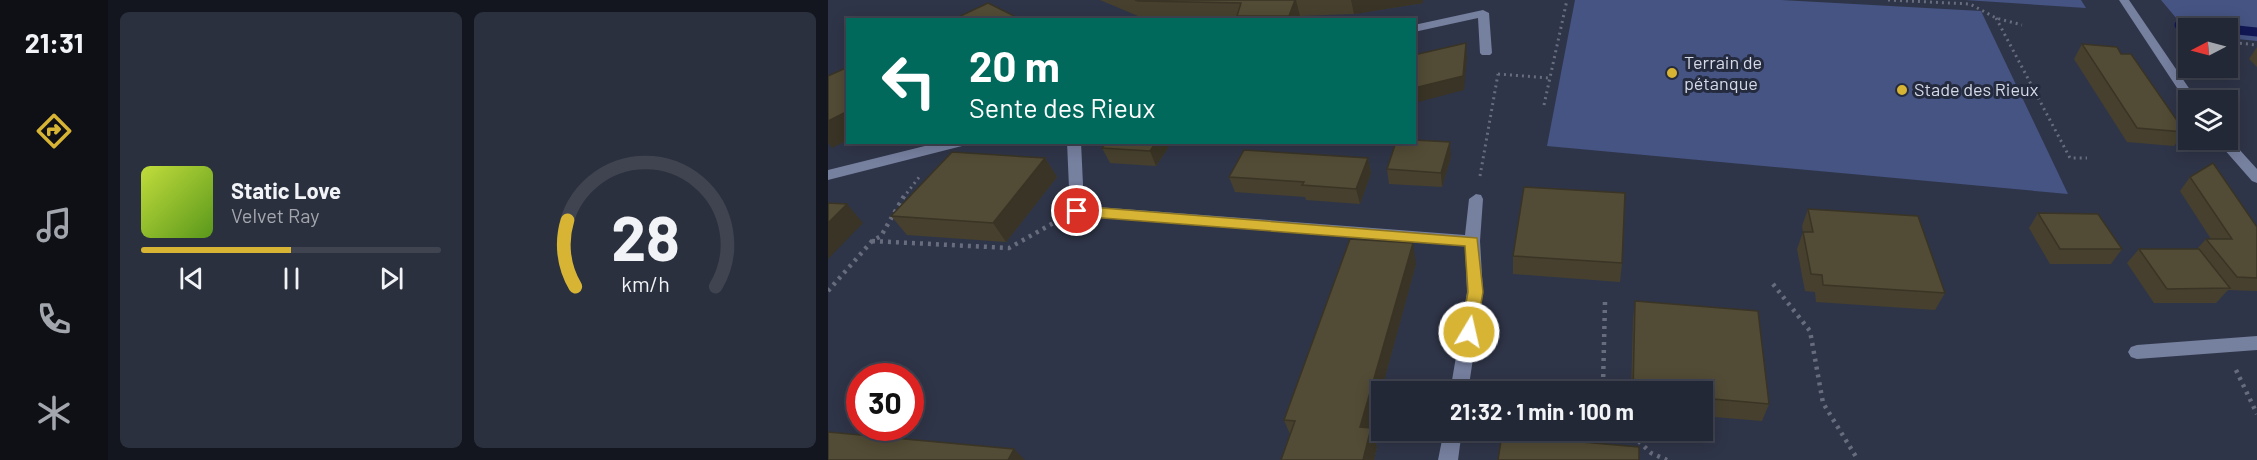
<!DOCTYPE html>
<html lang="fr">
<head>
<meta charset="utf-8">
<style>
	body { margin:0; font-family:Barlow,sans-serif; background:#2b303e; color:#f1f3f6; height:100vh; display:flex; flex-direction:column; font-size:22px; white-space:nowrap }
	* { box-sizing:border-box; margin:0 }
	p { font-size:20px; color:#a3a6ad }
	.icon { flex:none; width:33px; height:33px; fill:none; stroke:currentColor; stroke-width:2; stroke-linecap:round; stroke-linejoin:round }
	.map { position:relative; flex:1; overflow:hidden }
	.side { display:flex; flex-direction:column; gap:12px; padding:12px; background:#13161e; width:720px }
	.side>* { flex:none }
	.top-card { position:absolute; left:18px; top:18px; width:570px; height:126px; border-radius:0px; box-shadow:0 3px 15px #0003,0 0 0 2px #404451; background:#00695c; color:#fff; overflow:hidden }
	.needle { width:39px; rotate:264deg }
	.fabs { position:absolute; left:1350px; top:18px; display:grid; gap:12px }
	.fabs a { display:grid; place-items:center; width:60px; height:60px; border-radius:0px; background:#232836; box-shadow:0 3px 15px #0003,0 0 0 2px #404451; font-size:30px }
	.speed { position:absolute; left:18px; top:363px; display:flex; gap:12px; font-size:30px; font-weight:700; text-align:center }
	.speed>* { display:grid; place-content:center; width:78px; height:78px; border-radius:50%; background:#232836; box-shadow:0 3px 15px #0003,0 0 0 2px #404451; line-height:1 }
	.speed .limit { border:9px solid #d22; background:#fff; color:#111 }
	.pin { position:absolute; display:grid; place-items:center; width:51px; height:51px; color:#fff; margin:-26px; border:3px solid #fff; border-radius:50%; box-shadow:0 2px 6px #0007 }
	.me { position:absolute; width:66px; margin:-33px; rotate:9deg; stroke-linejoin:round; filter:drop-shadow(0 0 4px #0008) }
	.turn { display:flex; align-items:center; gap:21px; height:126px; padding:0 24px; font-size:27px }
	.turn .icon { width:78px; height:78px; stroke-width:2.5 }
	.turn b { display:block; font-size:42px; line-height:51px }
	.side .card { flex:1; display:flex; flex-direction:column; justify-content:center; gap:9px; min-width:0; padding:0 21px; border-radius:9px; background:#2b303e }
	.side .dial { align-items:center; gap:0 }
	.dial svg { height:156px; overflow:visible; fill:none; stroke:#404451; stroke-width:7; stroke-linecap:round; text-anchor:middle }
	.dial text { fill:#f1f3f6; stroke:none }
	.song { display:flex; align-items:center; gap:18px }
	.cover { width:72px; height:72px; border-radius:9px; background:linear-gradient(135deg,hsl(70 70% 55%),hsl(90 70% 35%)) }
	.played { height:6px; border-radius:3px; background:linear-gradient(90deg,#d7b434 50%,#404451 50%) }
	.keys { display:flex; justify-content:space-around; direction:ltr }
	.side .tiles { flex:1; display:grid; gap:12px; grid-template-columns:repeat(2,1fr) }
	.trip { position:absolute; left:543px; top:381px; width:342px; height:60px; border-radius:0px; background:#232836; box-shadow:0 3px 15px #0003,0 0 0 2px #404451; font-weight:700; line-height:60px; text-align:center }
	main { display:flex; flex:1; min-height:0 }
	.tab-bar { display:flex; flex-direction:column; width:108px; justify-content:space-around; align-items:center; background:#0e1016; color:#a3a6ad }
	.tab-bar .icon { width:42px; height:42px }
	.tab-bar .on { color:#d7b434 }
	.tab-bar b { font-size:27px; color:#f1f3f6 }
	.map>svg:first-child { display:block }
</style>
</head>
<body>
<main>
<nav class="tab-bar">
<b>21:31</b>
<svg class="icon on" aria-label="directions" viewBox="0 0 24 24"><path d="M12 3l9 9-9 9-9-9zM9 14v-3h6M13 9l2 2-2 2"/></svg>
<svg class="icon" aria-label="music" viewBox="0 0 24 24"><path d="M9 18V5l10-2v13"/><circle cx="6" cy="18" r="3"/><circle cx="16" cy="16" r="3"/></svg>
<svg class="icon" aria-label="phone" viewBox="0 0 24 24"><path d="M5 4h4l2 5-3 2q2 4 5 5l2-3 5 2v4C11 20 4 13 5 4z"/></svg>
<svg class="icon" aria-label="climate" viewBox="0 0 24 24"><path d="M12 3v18M4 7l16 10M4 17L20 7"/></svg>
</nav>
<section class="side">
<div class="tiles">
<div class="card">
<div class="song"><i class="cover"></i><div><b>Static Love</b><p>Velvet Ray</p></div></div>
<div class="played"></div>
<div class="keys"><svg class="icon" aria-label="previous" viewBox="0 0 24 24"><path d="M18 5L8 12l10 7zM5 5v14"/></svg><svg class="icon" aria-label="pause" viewBox="0 0 24 24"><path d="M8 5v14M16 5v14"/></svg><svg class="icon" aria-label="next" viewBox="0 0 24 24"><path d="M6 5l10 7-10 7zM19 5v14"/></svg></div>
</div>
<div class="card dial"><svg viewBox="0 0 100 80">
<path d="M14 69A42 42 0 1 1 86 69"/>
<path d="M14 69A42 42 0 0 1 10 35" stroke="#d7b434"/>
<text x="50" y="56" font-size="32" font-weight="700">28</text>
<text x="50" y="72" font-size="11">km/h</text>
</svg></div>
</div>
</section>
<div class="map">
<svg width="1429" height="460" viewBox="0 0 1429 460">
	<rect width="100%" height="100%" fill="#2f3548"/>
	<!-- green -->
	<path fill="#465484" d="M747,0h206l200,11 87,183 -521,-48z
		M1137,0h116l5,8z
		M1333,0h96v41l-29,-3v-10h-40v4z"/>
	<g fill="none" stroke-linecap="round" stroke-linejoin="round">
		<!-- stream -->
		<path stroke="#101754" stroke-width="9" d="M1351,25l39,3
			M1400,29l29,3"/>
		<!-- path-far1 -->
		<path stroke="#686d7e" stroke-width="3" stroke-dasharray="2 4" stroke-linecap="butt" d="M1060,0l82,4 26,14 26,7
			M1168,18l74,140h17
			M1349,37l11,1
			M1400,42l29,3
			M670,74l51,4
			M716,105l23,-105
			M652,176l18,-102
			M75,198l17,-22"/>
		<!-- path -->
		<path stroke="#686d7e" stroke-width="4.5" stroke-dasharray="3 5" stroke-linecap="butt" d="M44,241l137,7 48,-27
			M945,284l37,47 13,72 35,57
			M0,291l44,-50 9,-5 23,-40
			M777,302l-2,83 3,7
			M1408,370l21,44
			M799,430l24,23 16,7"/>
		<!-- minor -->
		<path fill="#76809f" fill-rule="evenodd" d="M1291,0h10l68,100 -10,3z
			M655,10l6,3 3,40 -2,2h-8l-2,-2 -2,-35 -64,14v-7z
			M1400,137l29,32v14l-5,-2 -36,-41h12z
			M113,142h26l-1,3 -138,35v-10z
			M239,142h14l3,64 381,29 4,-36 7,-5 5,1 2,4 -3,42 3,51 -15,100h-18l17,-100 -2,-46 -388,-30 -7,-5z
			M1429,336v14l-120,9 -6,-2 -3,-5 3,-5 6,-2z
			M616,430h18l-4,30h-20z"/>
	</g>
	<!-- wall -->
	<path fill="#47402e" d="M272,0h323v3l-69,11 -54,2 -1,4h-104l-50,-1z
		M1254,44l39,10 64,78 -11,14 -47,-4 -53,-83z
		M1429,47v20l-8,-8z
		M344,142l-16,24 -46,-3 -8,-15z
		M623,157l-9,30 -53,-3 -2,-15z
		M217,158l12,19 -51,65 -99,-7 -16,-19z
		M540,158l3,15 -11,31 -54,-4 -1,-3 -70,-5 -6,-15z
		M1362,177l67,50v64l-29,-1 -12,13h-62l-27,-40 12,-14h58l9,-10h5l-31,-48z
		M980,209l137,84 -10,17 -119,-8 -1,-10 -10,-1 -8,-42 6,-17 -1,-6z
		M1210,213l84,36 -11,15h-61l-21,-36z
		M685,256l109,7 -2,19 -107,-8z
		M588,264l-45,164 6,19 -3,13h-93l9,-26 -6,-14z
		M807,301l134,103 -7,17 -60,-5v-24h-71l2,-73z"/>
	<!-- shaded-wall -->
	<path fill="#393425" d="M467,0h1l4,16 -1,4h-9l-1,-4z
		M523,0h72v3l-69,11z
		M638,43l1,15 -3,32 -50,13v-15z
		M20,111v29l-16,8 -4,-5v-22z
		M328,142h16l-16,24 -6,-15z
		M622,142l1,15 -9,30 -1,-14z
		M217,158l12,19 -51,65 -13,-19z
		M540,158l3,15 -11,31 -4,-15z
		M19,204l16,19 -35,36v-36z
		M585,243l3,21 -45,164 6,19 -3,13h-11l-3,-33z
		M186,449l11,11h-17z"/>
	<!-- building -->
	<path fill="#524b35" stroke="#393425" stroke-width="1.5" d="M307,0h160l-6,16h-52l4,-13 -103,-2z
		M160,3l34,17h-70z
		M638,43l-3,33 -49,12v-33z
		M1254,44l35,3 4,7h10l54,78 -48,-4z
		M20,67v44l-20,10v-45z
		M586,140l36,2 -9,31 -54,-4 9,-27h18z
		M279,142h49l-6,9 -48,-3z
		M416,150l124,8 -12,31 -54,-4 2,-3 -75,-5z
		M124,152l93,6 -52,65 -102,-7z
		M1385,163l44,64v51l-20,-1 -31,-38h26l-42,-62z
		M696,187l101,6 -3,70 -109,-7z
		M0,203l19,1 -19,19z
		M980,209l110,7 27,77 -122,-8 -1,-10 -11,-1 -8,-42h10z
		M1210,213l60,1 24,35h-62z
		M522,239l63,4 -53,184 11,1 -8,32h-82l14,-39 -11,-1z
		M1311,249h60l31,39 -63,1z
		M807,301l123,10 11,93 -67,-6v-6h-69z
		M0,432l186,17 -6,11h-180z
		M674,435l137,12v13h-141z"/>
	<!-- route -->
	<path fill="#d7b434" stroke="#8c7522" stroke-width="1.5" d="M249,206l400,32 6,54 -7,40 -2,4 -5,2 -6,-2 -2,-4 7,-40 -3,-46 -388,-30 -7,-5z"/>
	<!-- markers -->
	<g fill="#d7b434" stroke="#252b3e" stroke-width="2">
		<circle cx="844" cy="73" r="6"/>
		<circle cx="1074" cy="90" r="6"/>
	</g>
	<g text-anchor="middle" stroke-width="6" stroke-linejoin="round" paint-order="stroke">
		<!-- poi labels -->
		<g font-size="18" fill="#d6dae7" stroke="#252b3e" text-anchor="start">
			<text x="856" y="69">Terrain de<tspan x="856" dy="21">pétanque</tspan></text>
			<text x="1086" y="96">Stade des Rieux</text>
		</g>
	</g>
</svg>
<div class="fabs">
<a><svg class="needle" viewBox="-14 -14 28 28"><path d="M0-13l5 13h-10z" fill="#e53935"/><path d="M0 13l5-13h-10z" fill="#a3a6ad"/></svg></a>
<a><svg class="icon" aria-label="layers" viewBox="0 0 24 24"><path d="M12 4l9 5-9 5-9-5zM3 14l9 5 9-5"/></svg></a>
</div>
<div class="speed"><div class="limit">30</div></div>
<div class="pin" style="left:249px;top:211px;background:#d93025"><svg class="icon" aria-label="arrive" viewBox="0 0 24 24"><path d="M6 21V4h12l-3 4 3 4H6"/></svg></div>
<svg class="me" style="left:641px;top:332px" viewBox="-20 -20 40 40"><circle r="17" fill="#d7b434" stroke="#fff" stroke-width="3"/><path d="M0-11L8 9 0 5-8 9z" fill="#fff"/></svg>
<div class="trip">21:32 · 1 min · 100 m</div>
<div class="top-card">
<div class="turn"><svg class="icon" aria-label="left" viewBox="0 0 24 24"><path d="M17 20v-9H6M10 6l-5 5 5 5"/></svg><div><b>20 m</b>Sente des Rieux</div></div>
</div>
</div>
</main>
</body>
</html>
